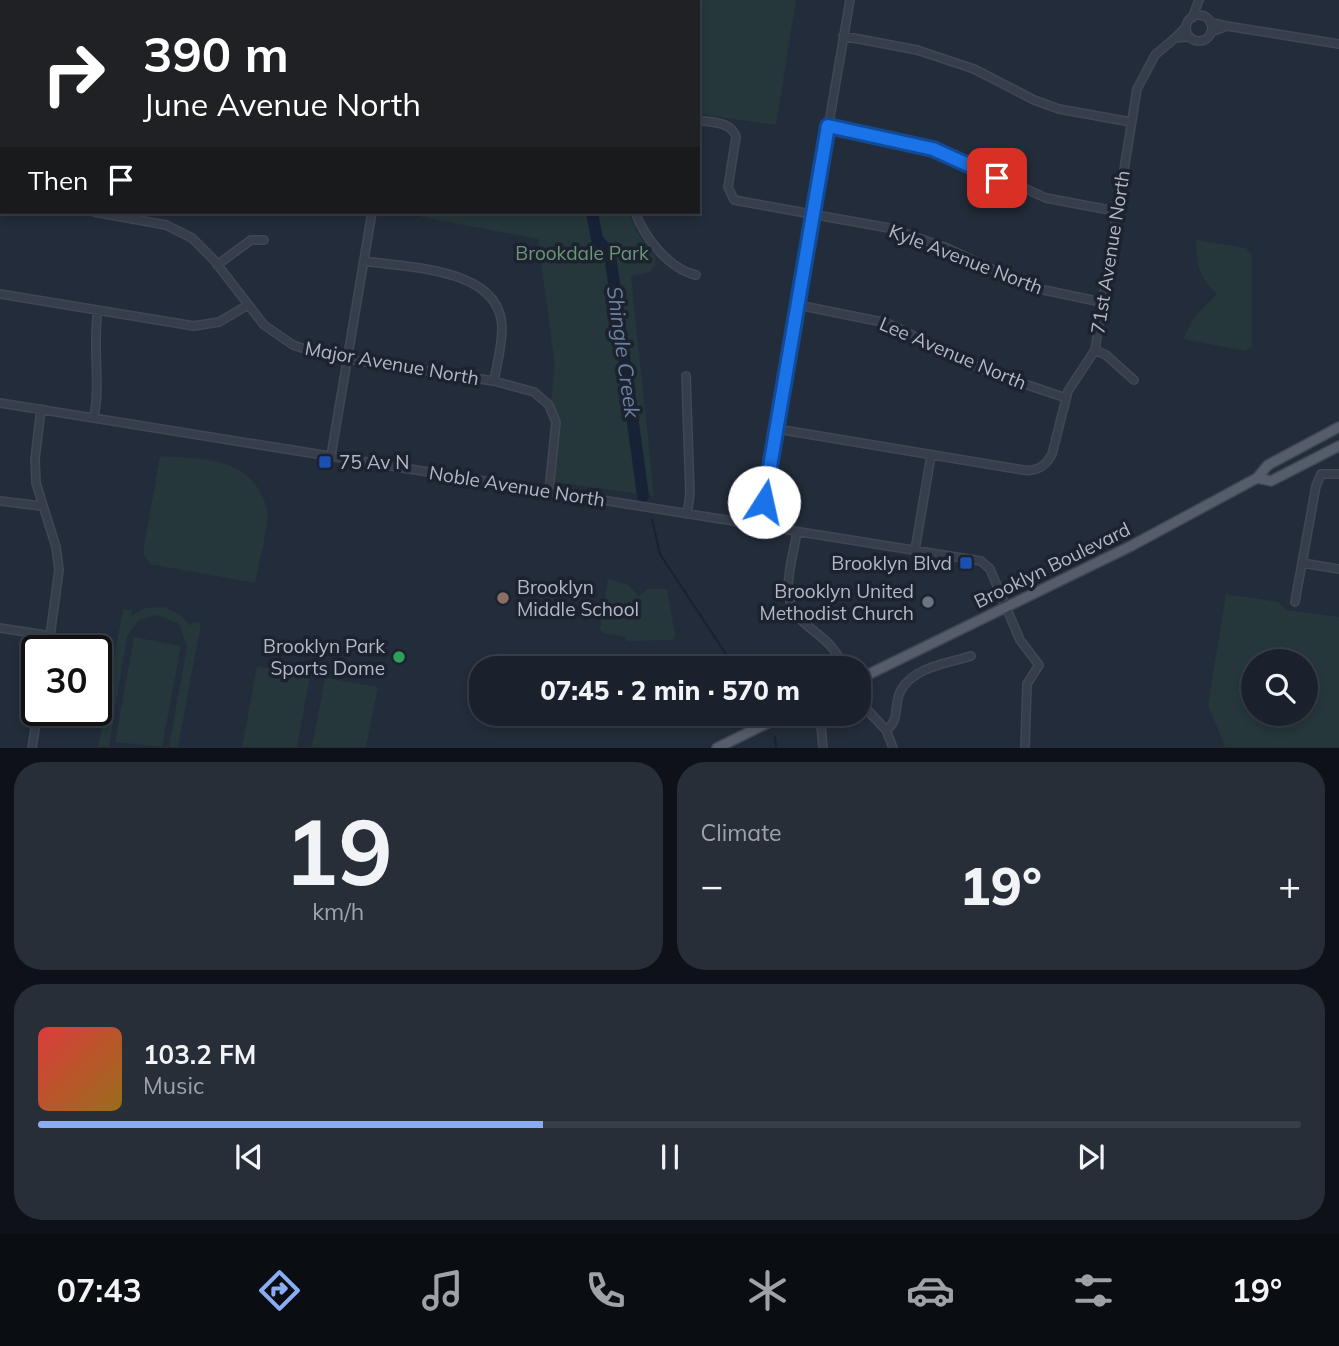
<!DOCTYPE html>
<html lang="en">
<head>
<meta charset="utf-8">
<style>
	body { margin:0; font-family:Mulish,sans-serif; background:#272e38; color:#f1f3f6; height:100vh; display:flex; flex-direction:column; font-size:26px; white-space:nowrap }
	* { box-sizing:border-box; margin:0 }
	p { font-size:23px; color:#9fa3a9 }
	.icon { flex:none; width:38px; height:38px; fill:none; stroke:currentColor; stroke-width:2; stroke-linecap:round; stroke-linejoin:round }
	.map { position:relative; height:748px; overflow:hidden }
	.panel { display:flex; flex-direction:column; gap:14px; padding:14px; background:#0e1218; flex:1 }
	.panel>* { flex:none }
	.top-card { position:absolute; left:0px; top:0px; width:700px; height:214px; box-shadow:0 4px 10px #0003,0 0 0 2px #383e48; background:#202124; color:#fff; overflow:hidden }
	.tools { position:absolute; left:1241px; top:649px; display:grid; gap:14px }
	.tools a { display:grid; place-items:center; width:77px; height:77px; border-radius:50%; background:#1a212c; box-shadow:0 4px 10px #0003,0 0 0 2px #383e48; font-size:35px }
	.speed { position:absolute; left:21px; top:635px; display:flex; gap:14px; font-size:35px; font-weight:700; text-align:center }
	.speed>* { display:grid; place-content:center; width:91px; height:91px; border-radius:50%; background:#1a212c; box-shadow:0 4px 10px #0003,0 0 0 2px #383e48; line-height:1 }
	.speed .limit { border:4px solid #111; border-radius:10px; background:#fff; color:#111 }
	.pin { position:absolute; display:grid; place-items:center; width:60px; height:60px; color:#fff; margin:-30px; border-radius:14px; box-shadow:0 4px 10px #0006 }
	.me { position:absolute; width:77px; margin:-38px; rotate:10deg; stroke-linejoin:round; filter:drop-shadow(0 0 5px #0008) }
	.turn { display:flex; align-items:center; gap:24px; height:147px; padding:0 28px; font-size:32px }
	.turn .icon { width:91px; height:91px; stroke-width:2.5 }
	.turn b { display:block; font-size:49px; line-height:60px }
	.then { display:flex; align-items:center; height:66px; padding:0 28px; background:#0003; gap:14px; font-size:26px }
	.big { font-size:52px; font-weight:800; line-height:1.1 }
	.panel .card { flex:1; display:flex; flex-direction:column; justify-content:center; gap:10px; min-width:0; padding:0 24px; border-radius:28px; background:#272e38 }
	.panel .dial { align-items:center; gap:0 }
	.dial b { font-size:91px; line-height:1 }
	.song { display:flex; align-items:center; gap:21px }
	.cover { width:84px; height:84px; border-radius:10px; background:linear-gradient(135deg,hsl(0 70% 55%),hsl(40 70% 35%)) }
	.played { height:7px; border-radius:4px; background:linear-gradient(90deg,#8aacf4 40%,#383e48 40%) }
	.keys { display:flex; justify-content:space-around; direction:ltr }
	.heat { display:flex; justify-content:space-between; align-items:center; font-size:38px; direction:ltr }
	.panel .tiles { flex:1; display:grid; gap:14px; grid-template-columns:1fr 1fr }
	.card:last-child { grid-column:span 2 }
	.trip { position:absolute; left:469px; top:656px; width:402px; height:70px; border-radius:28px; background:#1a212c; box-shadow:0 4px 10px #0003,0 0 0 2px #383e48; font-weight:800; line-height:70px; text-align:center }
	.menu { display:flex; height:112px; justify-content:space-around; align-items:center; background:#0a0d12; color:#9fa3a9 }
	.menu .icon { width:49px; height:49px }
	.menu .active { color:#8aacf4 }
	.menu b { font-size:32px; color:#f1f3f6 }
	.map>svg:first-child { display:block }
</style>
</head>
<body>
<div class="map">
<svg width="1339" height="748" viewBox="0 0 1339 748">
	<rect width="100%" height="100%" fill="#232c3a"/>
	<!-- green -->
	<path fill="#25373b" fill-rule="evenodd" d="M25,0h771l-20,125 -78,-11v-112z
		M396,212h232l10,22 17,22v9l-5,7 -19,4 23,220 -99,-14 5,-54 -1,-11 -8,-15 4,-35 -17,-128z
		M1196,240l50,8 6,7v92l-7,4 -62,-12 11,-22 23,-23c-18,-15 -21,-31 -21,-54z
		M160,456c43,3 93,0 107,53 3,14 -9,57 -12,74l-105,-19 -7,-11z
		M608,578l20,7 11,11 8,-7h20l8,46 -2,5 -46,1 -1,-4 -23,-4 -3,-4z
		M1226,594l52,8 9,8 52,7v130h-114l-17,-42zM1253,662h53v52h-53z
		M164,607l16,8 11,11 1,-4 9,1 -23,124h-9l18,-100 -8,-23 -22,-9 -18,5 -12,16 -18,111h-11l25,-138 9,1 -1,6 14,-8z
		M134,637l47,9 -19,101 -47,-5z
		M257,666l53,10 -13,71h-55z
		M325,678l53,9 -12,60h-54z"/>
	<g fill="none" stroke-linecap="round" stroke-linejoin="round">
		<!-- stream -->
		<path stroke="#172237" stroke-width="2" d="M652,519l8,35 75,114
			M775,737l1,11"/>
		<!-- river -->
		<path stroke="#172237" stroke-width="12" d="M510,0l1,2
			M596,2l1,-2
			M592,212l5,27 13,15 33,242"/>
		<!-- minor casing -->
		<g stroke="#404753" stroke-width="10">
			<path id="minor" d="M1186 28a13 13 0 1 1 26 0a13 13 0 1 1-26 0Z
				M1192,18l7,-18
				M1210,22l17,4 -16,6
				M1227,26l112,18
				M1186,27l-11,11 14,-1
				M843,36l74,14 57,19 60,31 25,9 72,13
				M698,120c15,3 33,1 38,17l-8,50 6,13 155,28 58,20 83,39 71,15
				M828,126l76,14 57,20 85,38 69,13
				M0,195l2,1
				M94,212l72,13 26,13 21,21 51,66 29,20 33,11 168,25 40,11 15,13 7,17 -7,69
				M635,212c9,25 34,57 61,63
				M364,261c44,7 137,6 138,67 0,18 -5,36 -8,53
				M217,265l34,-25h13
				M0,294l194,32 25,-4 29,-17
				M798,305l89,18 99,48 80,27
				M1095,350l11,5 28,25
				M686,376l4,118 -3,20
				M0,403l981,158 9,8 30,71 19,25 -12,19 -2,64
				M41,409l-6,50 1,24 20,64 3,23 -11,81
				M94,417c7,-36 -2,-70 4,-107
				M777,429l246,41c13,2 23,-4 29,-16l16,-63 27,-41 42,-261 18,-34 20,-17
				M331,456l41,-244
				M0,501l41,5
				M760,526l90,-526
				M797,532c-4,27 -20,68 5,89 19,17 29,20 41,44
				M915,550l16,-94
				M1302,563l37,6
				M1295,602l21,-116 5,-12h18
				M0,628l51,8
				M859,701l27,29 7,18
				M821,725l2,23
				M886,730c15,-10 7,-26 15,-40 13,-23 47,-27 70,-34
				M32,748l6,-38"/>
		</g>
		<!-- major casing -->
		<g stroke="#404753" stroke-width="12">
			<path id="major" d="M1257,478l14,3 68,-35
				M859,679l272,-133 126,-68 11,-13 71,-38
				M717,748l69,-34"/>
		</g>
		<!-- minor -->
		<use href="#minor" stroke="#373e4b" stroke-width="7"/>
		<!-- major -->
		<use href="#major" stroke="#555d6b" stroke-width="9"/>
	</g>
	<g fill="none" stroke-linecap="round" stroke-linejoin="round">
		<!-- route casing -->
		<g stroke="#114b97" stroke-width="18">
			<path id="route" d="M764,502l64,-376 105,23 64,29"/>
		</g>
		<!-- route -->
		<use href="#route" stroke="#1a73e8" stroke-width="12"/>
	</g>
	<!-- markers -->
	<g fill="#1a4fb4" stroke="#1c232f" stroke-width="2.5">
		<rect x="318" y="455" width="14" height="14" rx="3.5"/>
		<rect x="959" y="556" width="14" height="14" rx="3.5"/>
	</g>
	<circle fill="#8d6e63" stroke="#1c232f" stroke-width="2.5" cx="503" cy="598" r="7"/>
	<circle fill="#6b7280" stroke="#1c232f" stroke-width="2.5" cx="928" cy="602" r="7"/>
	<circle fill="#2e9e5b" stroke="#1c232f" stroke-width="2.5" cx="399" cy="657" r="7"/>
	<g text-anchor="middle" stroke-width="7" stroke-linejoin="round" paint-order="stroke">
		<!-- street labels -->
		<g font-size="19" fill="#b2b9c6" stroke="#1c232f">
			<text transform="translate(1110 252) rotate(-81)" y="7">71st Avenue North</text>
			<text transform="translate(966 259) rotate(21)" y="7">Kyle Avenue North</text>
			<text transform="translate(953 353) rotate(23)" y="7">Lee Avenue North</text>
			<text transform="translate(392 363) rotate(10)" y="7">Major Avenue North</text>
			<text transform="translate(517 486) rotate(9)" y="7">Noble Avenue North</text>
			<text transform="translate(1052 565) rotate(-26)" y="7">Brooklyn Boulevard</text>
		</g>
		<!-- park labels -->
		<g font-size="19" fill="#6a9677" stroke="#1c232f">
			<text x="582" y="260">Brookdale Park</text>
		</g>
		<!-- poi labels -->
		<g font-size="19" fill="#b2b9c6" stroke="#1c232f" text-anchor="end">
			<text x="339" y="469" text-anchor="start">75 Av N</text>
			<text x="952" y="570">Brooklyn Blvd</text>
			<text x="517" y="594" text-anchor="start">Brooklyn<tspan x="517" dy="22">Middle School</tspan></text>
			<text x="914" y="598">Brooklyn United<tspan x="914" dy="22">Methodist Church</tspan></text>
			<text x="385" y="653">Brooklyn Park<tspan x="385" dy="22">Sports Dome</tspan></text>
		</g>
		<!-- water labels -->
		<g font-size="21" font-style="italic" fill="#6c81a4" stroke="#1c232f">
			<text transform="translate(623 352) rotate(82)" y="7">Shingle Creek</text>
		</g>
	</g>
</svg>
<div class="tools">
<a><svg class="icon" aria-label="search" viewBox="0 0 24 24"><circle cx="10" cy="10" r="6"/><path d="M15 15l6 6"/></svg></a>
</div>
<div class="speed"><div class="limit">30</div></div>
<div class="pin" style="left:997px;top:178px;background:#d93025"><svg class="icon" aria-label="arrive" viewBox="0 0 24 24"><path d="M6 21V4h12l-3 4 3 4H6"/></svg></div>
<svg class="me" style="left:764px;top:502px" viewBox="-20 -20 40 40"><circle r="19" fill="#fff"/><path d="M0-13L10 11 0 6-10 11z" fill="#1a73e8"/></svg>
<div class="trip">07:45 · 2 min · 570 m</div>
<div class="top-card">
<div class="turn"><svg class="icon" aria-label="right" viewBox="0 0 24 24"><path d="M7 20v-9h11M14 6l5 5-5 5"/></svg><div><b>390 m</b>June Avenue North</div></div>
<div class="then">Then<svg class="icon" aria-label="arrive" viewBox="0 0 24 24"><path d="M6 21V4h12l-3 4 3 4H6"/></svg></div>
</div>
</div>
<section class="panel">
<div class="tiles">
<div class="card dial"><b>19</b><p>km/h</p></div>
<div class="card"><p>Climate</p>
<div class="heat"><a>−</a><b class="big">19°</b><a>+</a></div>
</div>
<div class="card">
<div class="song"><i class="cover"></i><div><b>103.2 FM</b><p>Music</p></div></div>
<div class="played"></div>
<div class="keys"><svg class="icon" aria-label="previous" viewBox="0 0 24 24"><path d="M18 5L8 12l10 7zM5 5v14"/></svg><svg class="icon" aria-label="pause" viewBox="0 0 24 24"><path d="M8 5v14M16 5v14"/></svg><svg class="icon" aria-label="next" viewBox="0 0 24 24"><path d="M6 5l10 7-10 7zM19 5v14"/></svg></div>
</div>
</div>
</section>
<nav class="menu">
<b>07:43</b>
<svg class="icon active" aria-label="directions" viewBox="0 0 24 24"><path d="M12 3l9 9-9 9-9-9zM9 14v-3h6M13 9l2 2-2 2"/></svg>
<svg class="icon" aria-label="music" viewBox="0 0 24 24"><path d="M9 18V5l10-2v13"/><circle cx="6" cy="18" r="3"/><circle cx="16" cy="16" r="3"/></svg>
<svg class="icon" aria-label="phone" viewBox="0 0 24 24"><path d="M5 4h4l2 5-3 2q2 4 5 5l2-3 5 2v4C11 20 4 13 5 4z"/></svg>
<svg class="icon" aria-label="climate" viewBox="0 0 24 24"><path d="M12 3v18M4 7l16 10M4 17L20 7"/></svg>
<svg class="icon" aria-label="car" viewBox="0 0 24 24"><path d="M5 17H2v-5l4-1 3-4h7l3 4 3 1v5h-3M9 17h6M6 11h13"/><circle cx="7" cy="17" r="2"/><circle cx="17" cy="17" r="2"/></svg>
<svg class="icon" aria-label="filters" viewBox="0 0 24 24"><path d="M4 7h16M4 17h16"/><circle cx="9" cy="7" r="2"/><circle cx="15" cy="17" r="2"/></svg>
<b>19°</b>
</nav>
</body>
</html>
